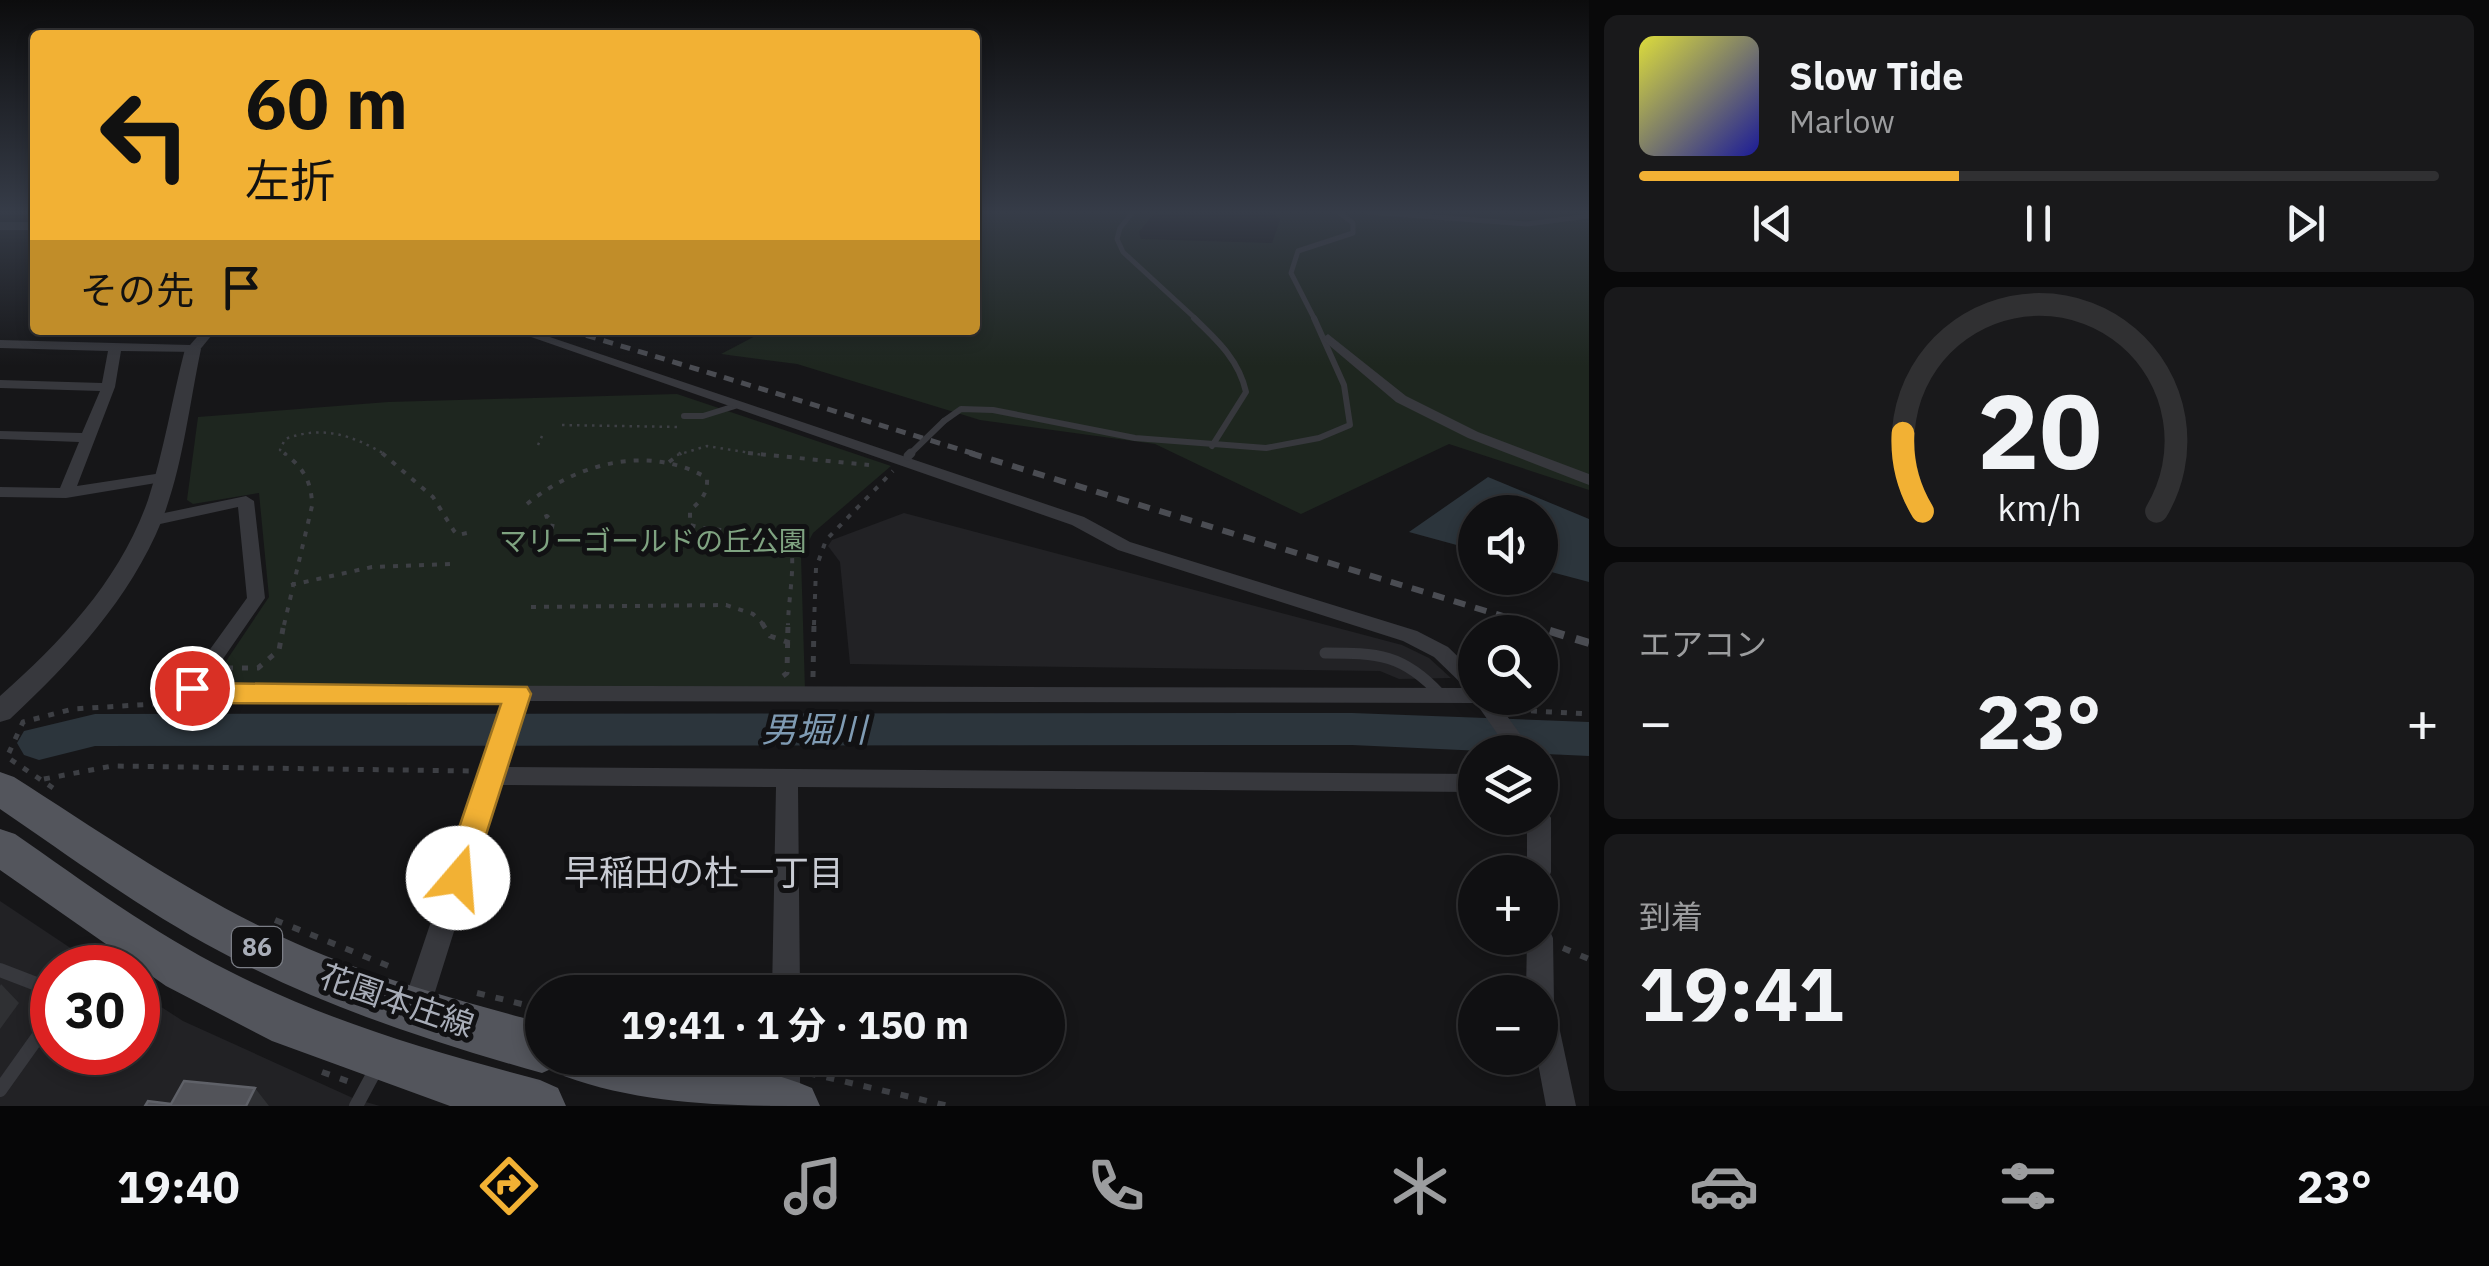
<!DOCTYPE html>
<html lang="ja">
<head>
<meta charset="utf-8">
<style>
	body { margin:0; font-family:"IBM Plex Sans","Noto Sans JP",sans-serif; background:#19191b; color:#f1f3f6; height:100vh; display:flex; flex-direction:column; font-size:38px; white-space:nowrap }
	* { box-sizing:border-box; margin:0 }
	p { font-size:32px; color:#9c9d9f }
	.icon { flex:none; width:55px; height:55px; fill:none; stroke:currentColor; stroke-width:2; stroke-linecap:round; stroke-linejoin:round }
	.map { position:relative; flex:1; overflow:hidden }
	.side { display:flex; flex-direction:column; gap:15px; padding:15px; background:#09090a; width:900px }
	.side>* { flex:none }
	.hud { position:absolute; left:30px; top:30px; width:950px; height:305px; border-radius:10px; box-shadow:0 5px 15px #0003,0 0 0 2px #303032; background:#f2b134; color:#111; overflow:hidden }
	.fabs { position:absolute; left:1458px; top:495px; display:grid; gap:20px }
	.fabs a { display:grid; place-items:center; width:100px; height:100px; border-radius:50%; background:#101012; box-shadow:0 5px 15px #0003,0 0 0 2px #303032; font-size:50px }
	.speed { position:absolute; left:30px; top:945px; display:flex; gap:20px; font-size:50px; font-weight:700; text-align:center }
	.speed>* { display:grid; place-content:center; width:130px; height:130px; border-radius:50%; background:#101012; box-shadow:0 5px 15px #0003,0 0 0 2px #303032; line-height:1 }
	.speed .limit { border:15px solid #d22; background:#fff; color:#111 }
	.pin { position:absolute; display:grid; place-items:center; width:85px; height:85px; color:#fff; margin:-42px; border:5px solid #fff; border-radius:50%; box-shadow:0 2px 10px #0007 }
	.me { position:absolute; width:110px; margin:-55px; rotate:18deg; stroke-linejoin:round; filter:drop-shadow(0 0 8px #0008) }
	.turn { display:flex; align-items:center; gap:35px; height:210px; padding:0 50px; font-size:45px }
	.turn .icon { width:130px; height:130px; stroke-width:2.5 }
	.turn b { display:block; font-size:70px; line-height:85px }
	.then { display:flex; align-items:center; height:95px; padding:0 50px; background:#0003; gap:20px; font-size:38px }
	.big { font-size:75px; font-weight:700; line-height:1.1 }
	.side .card { flex:1; display:flex; flex-direction:column; justify-content:center; gap:15px; min-width:0; padding:0 35px; border-radius:15px; background:#19191b }
	.side .dial { align-items:center; gap:0 }
	.dial svg { height:260px; overflow:visible; fill:none; stroke:#303032; stroke-width:7; stroke-linecap:round; text-anchor:middle }
	.dial text { fill:#f1f3f6; stroke:none }
	.song { display:flex; align-items:center; gap:30px }
	.cover { width:120px; height:120px; border-radius:15px; background:linear-gradient(135deg,hsl(60 70% 55%),hsl(240 70% 35%)) }
	.played { height:10px; border-radius:5px; background:linear-gradient(90deg,#f2b134 40%,#303032 40%) }
	.keys { display:flex; justify-content:space-around; direction:ltr }
	.heat { display:flex; justify-content:space-between; align-items:center; font-size:55px; direction:ltr }
	.trip { position:absolute; left:525px; top:975px; width:540px; height:100px; border-radius:50px; background:#101012; box-shadow:0 5px 15px #0003,0 0 0 2px #303032; font-weight:700; line-height:100px; text-align:center }
	.dock { display:flex; height:160px; justify-content:space-around; align-items:center; background:#060607; color:#9c9d9f }
	.dock .icon { width:70px; height:70px }
	.dock .current { color:#f2b134 }
	.dock b { font-size:45px; color:#f1f3f6 }
	main { display:flex; flex:1; min-height:0 }
	.map>svg:first-child { display:block }
</style>
</head>
<body>
<main>
<div class="map">
<svg width="1589" height="1106" viewBox="0 0 1589 1106">
	<rect width="100%" height="100%" fill="#161618"/>
	<!-- built -->
	<path fill="#222225" d="M904,513l498,132 27,13 22,20 -52,1 -19,-8 -530,-7 -10,-102 -12,-16 4,-6z
		M0,901l99,66 -47,1v84h86v-60l45,29 172,78 25,7h-380z"/>
	<!-- green -->
	<path fill="#1e261f" d="M975,211h209l-32,5 -13,16 2,7 131,4 8,-23 -5,-6 -12,-3h326v279l-140,-46 -148,70 -146,-70 -175,-24 -183,-56 -76,-10 46,-24h208z
		M677,394l214,72 -78,67 -12,23 4,134 -586,-8 -3,-6 53,-79 -10,-104 -66,11 -6,-4 11,-83 190,-15z"/>
	<!-- water -->
	<path fill="#2c353c" d="M1488,477l101,42v63l-49,-13v-57h-65v38l-66,-18z"/>
	<g fill="none" stroke-linecap="round" stroke-linejoin="round">
		<!-- river -->
		<path fill="#2c353c" fill-rule="evenodd" d="M1352,713l237,9v34l-237,-11 -1257,1 -56,14 -15,-5 -7,-12 7,-12 71,-17z"/>
		<!-- path-far3 -->
		<path stroke="#3d3f44" stroke-width="2.5" stroke-dasharray="2.5 5" stroke-linecap="butt" d="M562,425l117,2
			M538,445l4,-9
			M287,455l-7,-5 5,-11c38,-14 67,-4 101,16
			M677,455l30,-9 56,9"/>
		<!-- path-far2 -->
		<path stroke="#3d3f44" stroke-width="4" stroke-dasharray="5 8" stroke-linecap="butt" d="M382,453l51,44 21,34 4,4 9,-2
			M748,453l121,12
			M669,462l12,-9
			M527,504c50,-41 122,-60 180,-26 1,15 -6,23 -17,32v15c32,9 74,3 100,18 6,21 -2,58 -2,82
			M540,551l10,-12 3,-17 -6,-6 -6,2
			M291,585l81,-18 80,-3
			M531,607l195,-2 27,9 11,11
			M284,625l28,-119c0,-24 -9,-39 -28,-53
			M814,625l2,-57 10,-28 67,-69"/>
		<!-- path-far1 -->
		<path stroke="#3d3f44" stroke-width="5" stroke-dasharray="6 9" stroke-linecap="butt" d="M762,623l8,13 20,7
			M227,668h31l21,-18 5,-27
			M783,676l4,-3 1,-50
			M813,677l1,-54
			M1516,710l73,4
			M44,779l68,-13 361,5
			M53,788l-46,-31 16,-35 50,-13 98,-6"/>
		<!-- path -->
		<path stroke="#3d3f44" stroke-width="6" stroke-dasharray="8 11" stroke-linecap="butt" d="M275,920l121,49
			M1563,948l26,11
			M477,993l65,16
			M322,1072l28,10
			M808,1073l141,33"/>
		<!-- service-far3 -->
		<path stroke="#37383d" stroke-width="5" d="M1134,211l-14,17 -3,11 6,13 74,68
			M1369,212l158,12 62,-8
			M1315,320l-24,-47 7,-22 55,-18v-10l-16,-12"/>
		<!-- service-far2 -->
		<path stroke="#37383d" stroke-width="6" d="M1194,318c23,22 45,42 52,74l-34,54
			M684,416h19l32,-10
			M944,421l17,-12 32,1 142,28 131,10 53,-10 31,-13 -6,-40 -30,-67"/>
		<!-- service-far1 -->
		<path stroke="#37383d" stroke-width="11" d="M1325,653c53,0 78,1 115,41"/>
		<!-- service -->
		<path stroke="#37383d" stroke-width="14" d="M0,970l39,15 3,46 -42,59
			M356,1106l20,-37"/>
		<!-- minor -->
		<path fill="#37383d" fill-rule="evenodd" d="M1361,211h12l1,1 -5,3z
			M203,330h13l-18,22 -77,-1 -6,36 -38,99 85,-13 6,2 2,3 -2,3 -102,17 -66,-1v-10l60,1 19,-46 -79,-3v-8l82,2 18,-42 -100,-3v-8l102,3 6,-32 -108,-3v-8l190,5z
			M511,330h18l555,187 46,25 287,89 31,16 27,26v25h19l39,54h-23l-34,-49 -950,-2 -21,66 970,7v18l-677,-5 2,205h-28l4,-205 -276,-2 -71,226 -4,10 -10,4 -10,-4 -4,-10 104,-310h-305l-15,-7 -3,-5 3,-5 62,-86 -9,-91 -87,19 -6,-1 -2,-4 2,-4 101,-21 8,5 11,97 -60,87 1261,3 -32,-31 -31,-16 -285,-91 -46,-25z
			M1328,334l78,62 72,36 111,42v11l-121,-47 -72,-36 -72,-61 -2,-3z
			M1540,809l7,2 4,7v54l-3,8 -8,2v-10h-13v-54h13z
			M1540,926l9,3 4,9 1,65 22,103h-30l-9,-48h3v-66h-14l1,-54h13z
			M771,1058h29v48h-30z"/>
		<!-- tertiary -->
		<path fill="#37383d" fill-rule="evenodd" d="M0,222h35v8h-35z
			M193,344l8,5c-12,57 -18,117 -39,171 -32,79 -91,142 -152,199l-10,3v-26c62,-55 120,-116 148,-196 16,-49 24,-101 37,-151z"/>
		<!-- primary -->
		<path fill="#53555c" fill-rule="evenodd" d="M0,772l14,5c88,56 174,116 268,160 83,39 173,62 260,86v35c92,0 184,-6 270,30l8,18c-87,0 -174,0 -256,-30l-4,-11 -18,8c-111,-31 -221,-67 -323,-122 -77,-41 -147,-93 -219,-142z
			M0,829l15,5c69,48 138,99 214,137 98,50 204,81 311,109l18,8 8,18h-116l-178,-65 -106,-55 -166,-116z"/>
		<!-- rail-far2 -->
		<path stroke="#4a4c52" stroke-width="5" stroke-dasharray="10 8" stroke-linecap="butt" d="M569,330l409,125"/>
		<!-- rail-far1 -->
		<path stroke="#4a4c52" stroke-width="6" stroke-dasharray="12 10" stroke-linecap="butt" d="M970,453l562,172"/>
		<!-- rail -->
		<path stroke="#4a4c52" stroke-width="8" stroke-dasharray="15 12" stroke-linecap="butt" d="M1524,623l65,20"/>
		<!-- service-bridge-far1 -->
		<path stroke="#37383d" stroke-width="6" d="M909,455l35,-34"/>
		<!-- service-bridge -->
		<path stroke="#37383d" stroke-width="9" d="M908,456l3,-3"/>
	</g>
	<!-- shaded-wall -->
	<path fill="#2f3033" d="M1,984l18,19 -19,26v-43z
		M255,1088l14,18h-23z"/>
	<!-- building -->
	<path fill="#525359" stroke="#5f6168" stroke-width="2.5" d="M184,1081l71,7 -9,18h-101l3,-5 23,3z"/>
	<!-- sky -->
	<linearGradient id="sky" x2="0" y2="1"><stop stop-color="#0c0c0d"/><stop offset="0.58" stop-color="#363c48"/><stop offset="1" stop-color="#363c48" stop-opacity="0"/></linearGradient>
	<rect width="1589" height="366" fill="url(#sky)"/>
	<!-- route -->
	<path fill="#f2b134" stroke="#9d7322" stroke-width="2.5" d="M192,679l12,4 323,4 4,7 -62,194 -11,5 -11,-5 -5,-10 59,-174 -301,-1 -18,-8 -4,-7 4,-6z"/>
	<g text-anchor="middle" stroke-width="10" stroke-linejoin="round" paint-order="stroke">
		<!-- shield labels -->
		<rect fill="#111113" stroke="#7b7e86" stroke-width="2.5" x="232" y="927" width="50" height="40" rx="8"/>
		<g font-size="25" font-weight="bold" fill="#a8adb8">
			<text x="257" y="956">86</text>
		</g>
		<!-- park labels -->
		<g font-size="28" fill="#7fa381" stroke="#111113">
			<text x="653" y="551">マリーゴールドの丘公園</text>
		</g>
		<!-- near-street labels -->
		<g font-size="32" fill="#a8adb8" stroke="#111113">
			<text transform="translate(397 1001) rotate(19)" y="11">花園本庄線</text>
		</g>
		<!-- near-water labels -->
		<g font-size="35" font-style="italic" fill="#7f9bb3" stroke="#111113">
			<text x="814" y="742">男堀川</text>
		</g>
		<!-- near-neighbourhood labels -->
		<g font-size="35" fill="#c9ccd4" stroke="#111113">
			<text x="704" y="885">早稲田の杜一丁目</text>
		</g>
	</g>
</svg>
<div class="fabs">
<a><svg class="icon" aria-label="sound" viewBox="0 0 24 24"><path d="M4 9h4l5-4v14l-5-4H4zM17 9q2 3 0 6"/></svg></a>
<a><svg class="icon" aria-label="search" viewBox="0 0 24 24"><circle cx="10" cy="10" r="6"/><path d="M15 15l6 6"/></svg></a>
<a><svg class="icon" aria-label="layers" viewBox="0 0 24 24"><path d="M12 4l9 5-9 5-9-5zM3 14l9 5 9-5"/></svg></a>
<a>+</a>
<a>−</a>
</div>
<div class="speed"><div class="limit">30</div></div>
<div class="pin" style="left:192px;top:688px;background:#d93025"><svg class="icon" aria-label="arrive" viewBox="0 0 24 24"><path d="M6 21V4h12l-3 4 3 4H6"/></svg></div>
<svg class="me" style="left:458px;top:878px" viewBox="-20 -20 40 40"><circle r="19" fill="#fff"/><path d="M0-13L10 11 0 6-10 11z" fill="#f2b134"/></svg>
<div class="trip">19:41 · 1 分 · 150 m</div>
<div class="hud">
<div class="turn"><svg class="icon" aria-label="left" viewBox="0 0 24 24"><path d="M17 20v-9H6M10 6l-5 5 5 5"/></svg><div><b>60 m</b>左折</div></div>
<div class="then">その先<svg class="icon" aria-label="arrive" viewBox="0 0 24 24"><path d="M6 21V4h12l-3 4 3 4H6"/></svg></div>
</div>
</div>
<section class="side">
<div class="card">
<div class="song"><i class="cover"></i><div><b>Slow Tide</b><p>Marlow</p></div></div>
<div class="played"></div>
<div class="keys"><svg class="icon" aria-label="previous" viewBox="0 0 24 24"><path d="M18 5L8 12l10 7zM5 5v14"/></svg><svg class="icon" aria-label="pause" viewBox="0 0 24 24"><path d="M8 5v14M16 5v14"/></svg><svg class="icon" aria-label="next" viewBox="0 0 24 24"><path d="M6 5l10 7-10 7zM19 5v14"/></svg></div>
</div>
<div class="card dial"><svg viewBox="0 0 100 80">
<path d="M14 69A42 42 0 1 1 86 69"/>
<path d="M14 69A42 42 0 0 1 8 45" stroke="#f2b134"/>
<text x="50" y="56" font-size="32" font-weight="700">20</text>
<text x="50" y="72" font-size="11">km/h</text>
</svg></div>
<div class="card"><p>エアコン</p>
<div class="heat"><a>−</a><b class="big">23°</b><a>+</a></div>
</div>
<div class="card"><p>到着</p><b class="big">19:41</b></div>
</section>
</main>
<nav class="dock">
<b>19:40</b>
<svg class="icon current" aria-label="directions" viewBox="0 0 24 24"><path d="M12 3l9 9-9 9-9-9zM9 14v-3h6M13 9l2 2-2 2"/></svg>
<svg class="icon" aria-label="music" viewBox="0 0 24 24"><path d="M9 18V5l10-2v13"/><circle cx="6" cy="18" r="3"/><circle cx="16" cy="16" r="3"/></svg>
<svg class="icon" aria-label="phone" viewBox="0 0 24 24"><path d="M5 4h4l2 5-3 2q2 4 5 5l2-3 5 2v4C11 20 4 13 5 4z"/></svg>
<svg class="icon" aria-label="climate" viewBox="0 0 24 24"><path d="M12 3v18M4 7l16 10M4 17L20 7"/></svg>
<svg class="icon" aria-label="car" viewBox="0 0 24 24"><path d="M5 17H2v-5l4-1 3-4h7l3 4 3 1v5h-3M9 17h6M6 11h13"/><circle cx="7" cy="17" r="2"/><circle cx="17" cy="17" r="2"/></svg>
<svg class="icon" aria-label="filters" viewBox="0 0 24 24"><path d="M4 7h16M4 17h16"/><circle cx="9" cy="7" r="2"/><circle cx="15" cy="17" r="2"/></svg>
<b>23°</b>
</nav>
</body>
</html>
